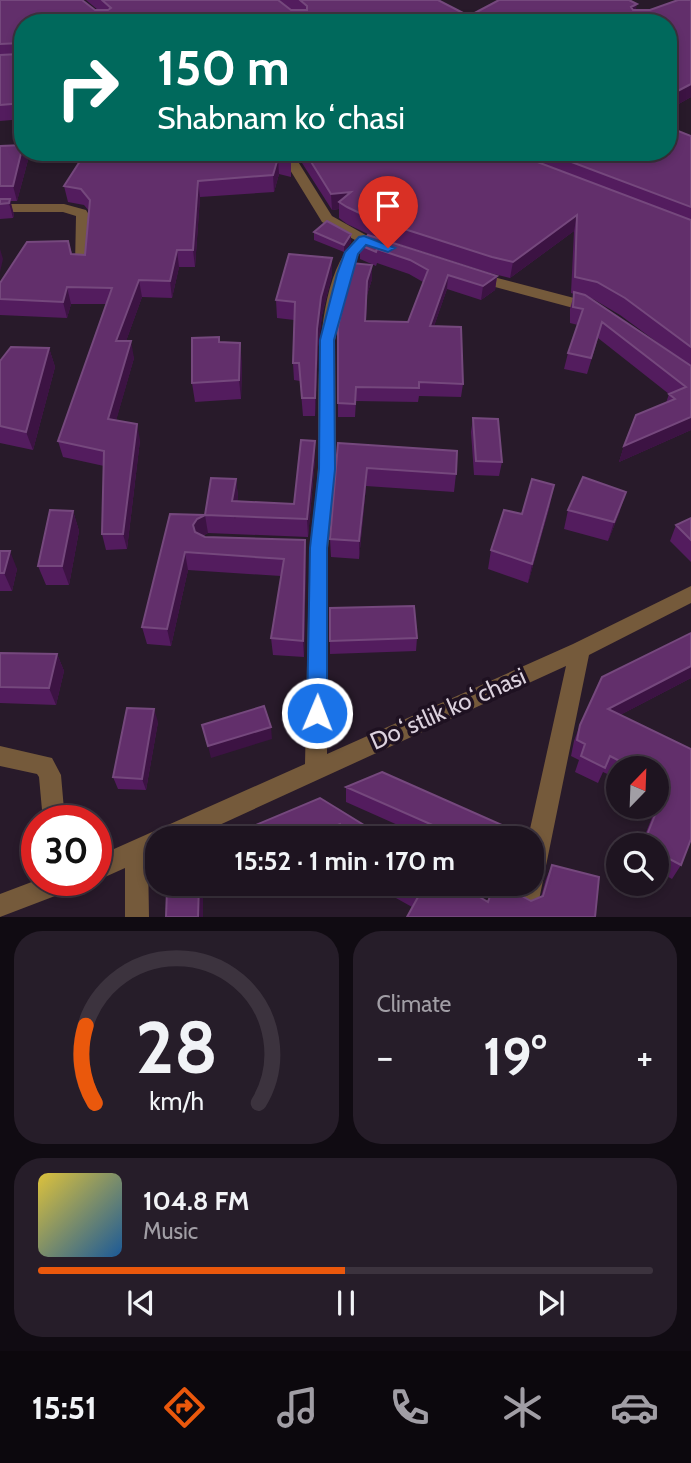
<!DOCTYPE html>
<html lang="en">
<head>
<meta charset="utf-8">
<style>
	body { margin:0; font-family:Cabin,sans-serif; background:#261d29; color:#f1f3f6; height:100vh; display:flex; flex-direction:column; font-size:26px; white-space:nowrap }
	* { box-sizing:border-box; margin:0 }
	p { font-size:23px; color:#a19ea5 }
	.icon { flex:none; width:38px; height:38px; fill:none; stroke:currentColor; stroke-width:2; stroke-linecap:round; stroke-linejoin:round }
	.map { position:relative; height:917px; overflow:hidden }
	.panel { display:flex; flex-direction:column; gap:14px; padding:14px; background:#100b12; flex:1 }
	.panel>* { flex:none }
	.hud { position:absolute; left:14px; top:14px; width:663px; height:147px; border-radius:28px; box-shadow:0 4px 10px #0003,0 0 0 2px #3c333e; background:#00695c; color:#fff; overflow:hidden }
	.needle { width:46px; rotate:23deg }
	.tools { position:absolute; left:606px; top:756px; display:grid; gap:14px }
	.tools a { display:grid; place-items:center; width:63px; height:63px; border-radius:50%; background:#1e1420; box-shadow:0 4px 10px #0003,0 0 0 2px #3c333e; font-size:35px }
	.speed { position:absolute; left:21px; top:805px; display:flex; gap:14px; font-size:35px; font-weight:700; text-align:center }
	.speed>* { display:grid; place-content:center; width:91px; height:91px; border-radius:50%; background:#1e1420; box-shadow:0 4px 10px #0003,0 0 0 2px #3c333e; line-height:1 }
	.speed .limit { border:10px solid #d22; background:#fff; color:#111 }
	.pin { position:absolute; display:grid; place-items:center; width:60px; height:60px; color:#fff; margin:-72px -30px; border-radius:50% 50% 50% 0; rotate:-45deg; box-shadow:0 0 7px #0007 }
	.pin .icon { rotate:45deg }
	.me { position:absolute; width:77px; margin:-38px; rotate:1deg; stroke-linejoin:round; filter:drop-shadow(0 0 5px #0008) }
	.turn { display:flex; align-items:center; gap:24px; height:147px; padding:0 28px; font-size:32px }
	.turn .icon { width:91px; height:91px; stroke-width:2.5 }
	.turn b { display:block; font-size:49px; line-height:60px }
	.big { font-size:52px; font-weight:800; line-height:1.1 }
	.panel .widget { flex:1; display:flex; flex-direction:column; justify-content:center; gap:10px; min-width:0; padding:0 24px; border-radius:28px; background:#261d29 }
	.panel .dial { align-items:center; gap:0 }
	.dial svg { height:182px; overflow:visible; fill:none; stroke:#3c333e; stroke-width:7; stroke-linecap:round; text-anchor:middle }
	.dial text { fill:#f1f3f6; stroke:none }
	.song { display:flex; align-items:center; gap:21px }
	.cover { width:84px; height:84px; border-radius:10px; background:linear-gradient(135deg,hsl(50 70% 55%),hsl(210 70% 35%)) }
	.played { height:7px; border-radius:4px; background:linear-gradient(90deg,#ea580c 50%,#3c333e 50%) }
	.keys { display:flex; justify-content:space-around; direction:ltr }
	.heat { display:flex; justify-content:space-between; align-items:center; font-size:38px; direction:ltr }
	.panel .tiles { flex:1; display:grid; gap:14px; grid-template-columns:1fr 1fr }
	.widget:last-child { grid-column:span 2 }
	.trip { position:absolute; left:145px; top:826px; width:399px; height:70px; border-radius:28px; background:#1e1420; box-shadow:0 4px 10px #0003,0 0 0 2px #3c333e; font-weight:800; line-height:70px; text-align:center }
	.dock { display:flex; height:112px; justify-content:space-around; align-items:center; background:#0c080d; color:#a19ea5 }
	.dock .icon { width:49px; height:49px }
	.dock .active { color:#ea580c }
	.dock b { font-size:32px; color:#f1f3f6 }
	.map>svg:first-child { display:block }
</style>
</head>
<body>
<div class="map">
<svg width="691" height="917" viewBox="0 0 691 917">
	<rect width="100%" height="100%" fill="#281a2a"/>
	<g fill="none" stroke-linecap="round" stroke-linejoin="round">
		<!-- minor -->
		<path fill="#755a3b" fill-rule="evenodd" d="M279,152h13l40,64 46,26 -2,3h-9l-8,9 -9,20 -15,66 1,129 -8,79 -1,206 246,-110 118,-58v17l-102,52 -50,245 -4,8 -8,4 -8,-4 -4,-8 3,-16h14v-46h-4l38,-172 -375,172h-33v16l-10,4 1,59h-24v-49l-29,13 -1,-1 1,-23 209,-93c2,-71 2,-142 5,-213 1,-28 7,-56 8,-84 2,-61 -8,-182 37,-227l-33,-18z
			M0,204h64l22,6 5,8 -4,51h-10l-2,-3 1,-50 -13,-4h-63z
			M474,272l123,32 3,4 -8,5 -123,-33 -2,-3 2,-3z
			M0,746l52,12 9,17 4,46h-22l-4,-44 -2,-3 -37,-8z
			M37,880h43l-4,8 -76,29v-23z"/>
	</g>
	<!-- wall -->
	<path fill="#531c5e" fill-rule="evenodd" d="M0,0l98,10 -12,-10h352l31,16 181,-6 41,-10v97l-23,13v-87h-645v96l-23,2z
		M691,136v294l-72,32 5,-16 42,-43 3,-9 -71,-56 -11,36 -23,-5 4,-16 10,-28 -8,-2v-14l4,-15 -3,-1 3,-62 -64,47 -20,-5 -120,-38 -23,-11 -8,-6v-9l-7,1 -37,-58h373zM588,298l5,1 27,16 49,36z
		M0,146l28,14 -11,41h-7l4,14 -1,3 -13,1z
		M285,152l6,9v16l-12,-3 -5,18 -74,5 -5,70h-16l-7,31 -30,-1 -16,44 8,17 -18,62 24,20 -13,109 -21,1 -4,-16 2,-68 -41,-9 -5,-16 48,-137h-35l-4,14 -67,-3v-32l68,-42 4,13 13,1 4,-44 -5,-6 -16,-3 -4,-16 53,-32z
		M314,232l37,10 -7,10 -30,-12z
		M360,245l137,31 -2,14 -14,10 -34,-11 -13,37 29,58 -2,13 -42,-1 -1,6 -62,-1 -1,16h-17v-90l34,-48 -5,16 -1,26 42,1 15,-40 -14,-8 -32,-11 -1,3 -16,-7z
		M332,275l-10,40 -4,32 -3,69h-12l-3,-35 -6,-1 -1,-17 1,-43 -17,-2 -1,-18z
		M219,337v5l23,20 -1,37 -46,3 -3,-19z
		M49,348l6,19 -22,83 -33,-7v-82z
		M473,418l29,44 -3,14 -25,-1 -3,-43z
		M338,443l118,31 -2,18 -88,-6 -7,73 -28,-2 -1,-18z
		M315,459l-7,78 -100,-4 -6,3 3,1 100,3 1,18 -2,99 -31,-2 -2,-17 10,-62 -93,-6 -17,76 -24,-2 -5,-17 63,-112 31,-36 2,18 -1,4 57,3z
		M550,505l-22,78 -40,-14 3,-19 31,-36z
		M568,510l52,1 -12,30 -44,-12z
		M73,511l6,20 -10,54h-23l-8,-19z
		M691,518v44l-21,-21 6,-16z
		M0,551l17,18 -5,22h-12z
		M691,633v45l-71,37 71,34 -10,116 -9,14 -16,-9v-25h-15l18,-45 -3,-1v-31h-38v11l-15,-7 -5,11 -23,-11 4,-12 -8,-4 3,-15 6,-16z
		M417,638l-1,13 -86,3v-13z
		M0,653l57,1 7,17 -8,34 -56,-2z
		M158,722l-12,68 -28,-1 -5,-12z
		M346,787l185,51h-104l-81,-36z
		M320,798l65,40h-160z
		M552,865l43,52 -183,-10 -41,-23h87l30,18 29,-16 5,10 9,5 10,-4 5,-18z"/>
	<!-- shaded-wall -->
	<path fill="#3c1343" d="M637,4l-3,15 -3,-12z
		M691,84v13l-23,13v-14z
		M23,149v3h2l3,8 -11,41 -4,-15z
		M278,158l1,16 -5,18 -1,-17z
		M198,181l2,16 -5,70 -2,-17z
		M351,192v16h-4l-8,-6v7l-7,1 -1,-16z
		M10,199l4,16 -1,3 -4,-15z
		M577,215l-3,16 -64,47 3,-16z
		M351,234v8l-7,10v-7z
		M0,249l3,10 -3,13z
		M177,250l2,17 -7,31 -2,-17z
		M332,258v17l-10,40 -4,32 -3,69v-18l2,-69 4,-32z
		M372,265v14l-5,16v-14z
		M448,275l-1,14 -18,51 1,-14z
		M497,276l-2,14 -14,10 2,-14z
		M139,280l3,17 -22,61 -4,-17z
		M67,287l4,17 -4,14 -4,-16z
		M131,341l3,17 -22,77 -4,-16z
		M240,343l2,19 -1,37 -2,-19z
		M49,348l6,19 -22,83 -7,-18z
		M691,417v13l-72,32 5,-16z
		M137,424l3,16 -13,109 -4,-15z
		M315,441v18l-7,78 -1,-18z
		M367,468l-1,18 -7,73v-18z
		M236,479l2,18 -3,22 -3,-18z
		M554,485l-4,20 -22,78 4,-19z
		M626,492l-6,19 -12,30 6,-19z
		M73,511l6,20 -10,54 -7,-19z
		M205,515l3,18 -8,4 -3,6 -4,-18 4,-6z
		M305,540l1,18 -2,99 -1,-16z
		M10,551l7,18 -5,22 -8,-18z
		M185,552l3,18 -17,76 -4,-17z
		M57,654l7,17 -8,34 -7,-17z
		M691,666v12l-90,47 7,-16z
		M154,709l4,13 -12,68 -4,-11z
		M271,727l1,12 -61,19 -3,-12z
		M340,824v14h-36z
		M199,884h30l-26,11v22h-5z"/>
	<!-- building -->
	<path fill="#622f6b" stroke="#75487d" stroke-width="2" d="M0,0h82l13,10h13l3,-2 -9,-8h176l13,10h16v-4l-7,-6h138l31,16 30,-16h130l8,4 -6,3 2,3h17l28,-10h13v84l-23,12v-73h-645v80l-23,2v-50l19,-1 2,-11 -21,1z
		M668,127l23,9v71l-146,-55h123z
		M23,145l-10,41h-13v-40z
		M117,152h168l6,9 -13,-3 -5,17 -75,6 -5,69h-16l-7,31 -31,-1 -23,61h15l-23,78 29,5 -14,110h-21l2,-83 -46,-10 54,-153 -45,-1 -4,15 -63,-3v-16l27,-41 41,-1 3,13 14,1 5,-55 -9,-11 -17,-3 20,-31 33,-1z
		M305,152h206l180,68v127l-66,-49 -28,-16 -22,-5 2,-62 -64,47 -21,-5 -122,-39 -23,-11 -8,-5 12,-10 -20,2z
		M0,199h10l-1,4 -9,1z
		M327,221l24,13 -7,11 -30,-13z
		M368,235l129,41 -14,10 -35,-11 -18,51 31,1 2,57 -44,-2v6l-63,-1 -1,17 -17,-1v-76l14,-64 20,2 -5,16 -2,40 43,1 20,-52 -18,-10 -33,-11 -1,3 -16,-7z
		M289,254l43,4 -11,39 -4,32 -2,69h-13l-3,-35h-6l2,-61 -19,-2z
		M574,292l11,3 106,71v51l-67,29 12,-31 39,-16 -6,-5 17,-7 -84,-65 -11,36 -23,-5 15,-44 -10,-2z
		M219,337v5l21,1 -1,37 -47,3v-45z
		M11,347l38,1 -23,84 -26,-6v-65z
		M473,418l25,1 4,43 -26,-1z
		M301,440l14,1 -8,78 -102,-4 -8,4 -4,6 2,7 10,5 100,3 -2,101 -32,-3 13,-79 -99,-7 -18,77 -25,-2 28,-113 35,1 6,-37 25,1 -4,22 62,3z
		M338,443l119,8 -1,23 -89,-6 -8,73 -29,-2z
		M583,477l43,15 -12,30 -46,-12z
		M532,479l22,6 -22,79 -41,-14 13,-40 18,4z
		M50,510l23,1 -11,55h-24z
		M691,518v22l-15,-15z
		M0,551h10l-6,22h-4z
		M414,606l3,32 -87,3v-33z
		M691,633v33l-83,43 83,40v90l-10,26 -25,-13v-7h-13l24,-60 -11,-5v-12h-23l-23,-12 -5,12 -24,-12 4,-12 -8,-4 3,-15 22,-48z
		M0,653l57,1 -8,34 -49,-1z
		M264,706l7,21 -63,19 -6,-21z
		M127,708l27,1 -12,70 -29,-2z
		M382,772l149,66h-69l-116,-51z
		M320,798l65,40h-38l-7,-14 -36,14h-79z
		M532,860l3,1v7h-3z
		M552,865l47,12 -4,40h-188l11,-20 -22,-13h62l30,18 6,-18h24l-1,2 5,10 9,5 12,-5z
		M165,884h34l-1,33h-32l1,-27z"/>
	<!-- route -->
	<path fill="#1a73e8" stroke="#114b97" stroke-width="2" d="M364,236l31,12 -7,4 -22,-7 -8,9 -24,86 1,129 -8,79v165l-3,6 -7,3 -7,-3 -3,-6 3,-165 9,-79 1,-129 17,-66 8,-22 14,-15z"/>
	<g text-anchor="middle" stroke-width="7" stroke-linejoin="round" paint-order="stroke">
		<!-- near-street labels -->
		<g font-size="24" fill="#dbd1dd" stroke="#1e1121">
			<text transform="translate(448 709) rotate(-24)" y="8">Doʻstlik koʻchasi</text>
		</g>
	</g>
</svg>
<div class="tools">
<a><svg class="needle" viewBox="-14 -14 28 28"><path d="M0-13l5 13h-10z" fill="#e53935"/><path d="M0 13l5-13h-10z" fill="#a19ea5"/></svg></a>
<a><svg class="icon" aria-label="search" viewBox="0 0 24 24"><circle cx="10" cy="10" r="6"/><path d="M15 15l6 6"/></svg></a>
</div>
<div class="speed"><div class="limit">30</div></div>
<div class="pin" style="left:388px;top:248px;background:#d93025"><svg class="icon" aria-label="arrive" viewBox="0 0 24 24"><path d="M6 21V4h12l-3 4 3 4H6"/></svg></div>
<svg class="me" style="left:317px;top:713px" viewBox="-20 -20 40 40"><circle r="17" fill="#1a73e8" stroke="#fff" stroke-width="3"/><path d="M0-11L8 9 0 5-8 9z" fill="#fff"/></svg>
<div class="trip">15:52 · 1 min · 170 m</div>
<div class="hud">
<div class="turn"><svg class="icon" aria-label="right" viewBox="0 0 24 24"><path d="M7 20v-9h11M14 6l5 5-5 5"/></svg><div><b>150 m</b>Shabnam koʻchasi</div></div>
</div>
</div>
<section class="panel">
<div class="tiles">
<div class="widget dial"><svg viewBox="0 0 100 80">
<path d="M14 69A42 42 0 1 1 86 69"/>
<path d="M14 69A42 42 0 0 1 10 35" stroke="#ea580c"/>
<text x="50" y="56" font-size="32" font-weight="700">28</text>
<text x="50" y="72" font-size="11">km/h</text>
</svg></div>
<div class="widget"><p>Climate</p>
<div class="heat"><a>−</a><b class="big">19°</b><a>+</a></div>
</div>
<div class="widget">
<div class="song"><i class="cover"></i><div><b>104.8 FM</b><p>Music</p></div></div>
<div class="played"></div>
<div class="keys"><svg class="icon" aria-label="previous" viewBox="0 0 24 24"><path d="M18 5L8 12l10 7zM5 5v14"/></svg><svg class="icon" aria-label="pause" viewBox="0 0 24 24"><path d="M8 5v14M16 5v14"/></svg><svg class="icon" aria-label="next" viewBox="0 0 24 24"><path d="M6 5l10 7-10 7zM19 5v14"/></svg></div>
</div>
</div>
</section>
<nav class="dock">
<b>15:51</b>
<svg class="icon active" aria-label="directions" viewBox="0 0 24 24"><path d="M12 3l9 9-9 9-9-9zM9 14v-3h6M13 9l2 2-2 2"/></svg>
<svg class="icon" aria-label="music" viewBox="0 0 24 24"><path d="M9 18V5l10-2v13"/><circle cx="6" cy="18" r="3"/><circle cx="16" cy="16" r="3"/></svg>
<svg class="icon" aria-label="phone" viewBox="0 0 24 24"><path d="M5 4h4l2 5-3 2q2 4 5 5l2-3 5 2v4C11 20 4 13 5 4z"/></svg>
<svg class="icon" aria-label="climate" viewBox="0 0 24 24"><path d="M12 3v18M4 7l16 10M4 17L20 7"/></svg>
<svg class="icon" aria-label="car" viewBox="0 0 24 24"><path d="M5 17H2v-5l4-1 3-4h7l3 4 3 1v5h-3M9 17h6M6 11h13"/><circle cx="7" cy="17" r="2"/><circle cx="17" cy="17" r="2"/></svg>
</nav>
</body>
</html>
